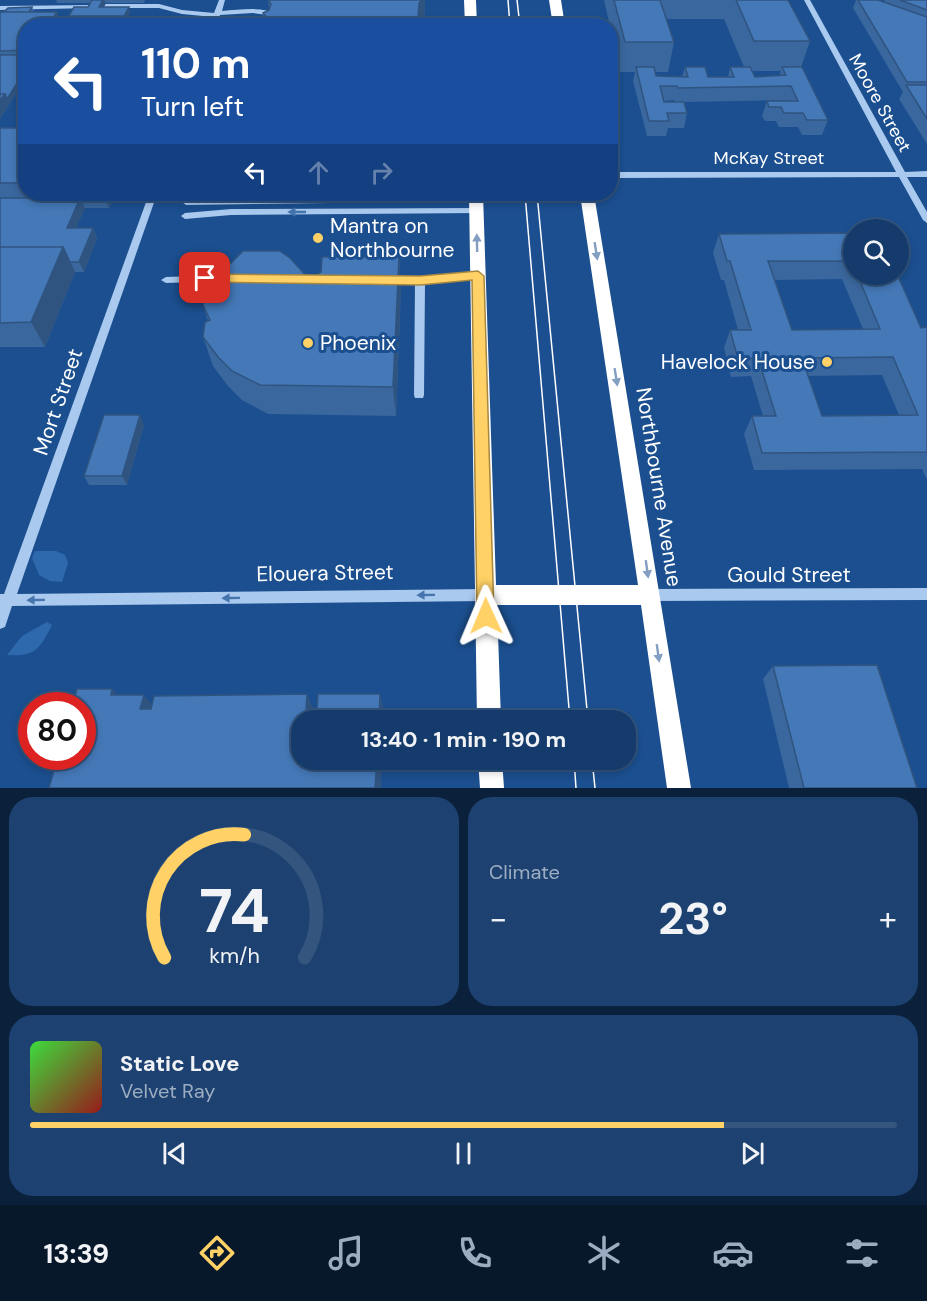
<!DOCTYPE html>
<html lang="en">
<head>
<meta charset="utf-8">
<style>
	body { margin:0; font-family:"DM Sans",sans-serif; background:#1d4271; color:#f1f3f6; height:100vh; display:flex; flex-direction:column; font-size:22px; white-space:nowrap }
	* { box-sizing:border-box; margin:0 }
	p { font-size:20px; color:#9dadc1 }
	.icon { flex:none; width:33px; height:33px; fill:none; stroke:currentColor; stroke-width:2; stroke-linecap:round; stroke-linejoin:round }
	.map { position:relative; height:788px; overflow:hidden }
	.panel { display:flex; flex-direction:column; gap:9px; padding:9px; background:#0b203b; flex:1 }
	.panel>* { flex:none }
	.guide { position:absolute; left:18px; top:18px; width:600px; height:183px; border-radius:24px; box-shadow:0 3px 9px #0003,0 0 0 2px #33557e; background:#1a4fa0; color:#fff; overflow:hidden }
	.tools { position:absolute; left:843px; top:219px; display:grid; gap:12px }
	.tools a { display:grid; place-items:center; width:66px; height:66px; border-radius:50%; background:#143b6b; box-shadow:0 3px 9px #0003,0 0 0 2px #33557e; font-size:30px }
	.speed { position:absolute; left:18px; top:692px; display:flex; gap:12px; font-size:30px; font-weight:700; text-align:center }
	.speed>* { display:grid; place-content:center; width:78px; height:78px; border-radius:50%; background:#143b6b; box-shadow:0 3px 9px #0003,0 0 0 2px #33557e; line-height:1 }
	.speed .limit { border:9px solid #d22; background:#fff; color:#111 }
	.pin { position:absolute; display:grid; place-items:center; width:51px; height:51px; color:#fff; margin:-26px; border-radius:12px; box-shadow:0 3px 9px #0006 }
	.me { position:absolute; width:66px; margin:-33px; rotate:359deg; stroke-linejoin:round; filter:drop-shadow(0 0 4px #0008) }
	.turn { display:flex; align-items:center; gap:21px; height:126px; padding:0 24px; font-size:27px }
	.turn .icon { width:78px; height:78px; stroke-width:2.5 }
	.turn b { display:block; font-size:42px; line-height:51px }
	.lanes { display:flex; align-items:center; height:57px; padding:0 24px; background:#0003; justify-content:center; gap:30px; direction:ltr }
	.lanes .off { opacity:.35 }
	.big { font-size:45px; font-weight:700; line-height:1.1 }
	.panel .widget { flex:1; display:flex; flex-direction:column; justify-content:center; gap:9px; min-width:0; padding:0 21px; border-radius:24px; background:#1d4271 }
	.panel .dial { align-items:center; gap:0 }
	.dial svg { height:156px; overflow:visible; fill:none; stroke:#33557e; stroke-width:7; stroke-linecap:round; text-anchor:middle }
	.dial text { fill:#f1f3f6; stroke:none }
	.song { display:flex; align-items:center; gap:18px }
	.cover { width:72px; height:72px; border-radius:9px; background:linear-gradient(135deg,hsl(120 70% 55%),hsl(0 70% 35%)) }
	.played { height:6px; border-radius:3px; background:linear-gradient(90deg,#ffd166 80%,#33557e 80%) }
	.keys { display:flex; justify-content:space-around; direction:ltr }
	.heat { display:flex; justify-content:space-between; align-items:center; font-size:33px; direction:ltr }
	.panel .tiles { flex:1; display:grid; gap:9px; grid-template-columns:1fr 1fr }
	.widget:last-child { grid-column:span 2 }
	.trip { position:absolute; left:291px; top:710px; width:345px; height:60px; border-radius:24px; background:#143b6b; box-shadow:0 3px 9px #0003,0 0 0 2px #33557e; font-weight:700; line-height:60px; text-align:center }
	.tab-bar { display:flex; height:96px; justify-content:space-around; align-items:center; background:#08182b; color:#9dadc1 }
	.tab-bar .icon { width:42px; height:42px }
	.tab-bar .selected { color:#ffd166 }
	.tab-bar b { font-size:27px; color:#f1f3f6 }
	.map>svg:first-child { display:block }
</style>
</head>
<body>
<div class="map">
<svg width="927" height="788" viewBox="0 0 927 788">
	<rect width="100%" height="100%" fill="#1b4f8f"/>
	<!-- green -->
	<path fill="#2e69ad" d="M35,551h21l9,4 3,8 -6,19 -12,-1 -11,-6 -7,-17z
		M47,622l5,3c-12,24 -17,32 -45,30l15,-19z"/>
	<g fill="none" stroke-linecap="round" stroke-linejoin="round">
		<!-- minor -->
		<path fill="#a9c9ee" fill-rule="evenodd" d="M219,0h6l-3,11c18,-1 40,-5 56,3l-3,2 -22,-3 -33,2 -3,11h-7l3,-9 -31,-3 -23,-6h-54l-3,-2 3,-2h54l23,6 32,3z
			M804,0h6l95,172 22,-1v6h-20l20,35v11l-4,-3 -24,-43 -289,1v-6h286z
			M94,5l1,1 -3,2 -92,2v-4z
			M149,194h8l-140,400 468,-5 4,2 2,4 -2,4 -4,2 -473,5 -7,21 -5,2v-35h4z
			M476,196l3,1v4l-293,4 -4,-3 4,-3z
			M476,208l4,3 -1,2 -248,2 -46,4 -4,-3 4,-3 46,-4z
			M478,272l5,3 -2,2 -56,6 -1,112 -1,3h-8l-1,-3 1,-112 -27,-2 -5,-3 5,-3 32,2z
			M228,275l5,3 -5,3 -62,2 -5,-3 5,-3z
			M927,588v12l-277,1 -4,-2 -2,-4 2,-4 4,-2z"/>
		<!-- highway -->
		<path fill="#fff" fill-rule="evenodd" d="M464,0h12l1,26h-12z
			M549,0h12l4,26h-12z
			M469,194h14l13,391h142l-58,-391h14l97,594h-24l-26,-183h-144l4,115h-24z
			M478,759h24l2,29h-24z"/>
		<!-- tram -->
		<path stroke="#fff" stroke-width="1.5" d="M508,0l2,26
			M517,0l3,26
			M525,194l45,526
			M537,194l51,526
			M574,759l2,29
			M592,759l3,29"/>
	</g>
	<!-- wall -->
	<path fill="#3a679d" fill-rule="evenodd" d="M56,0h89l-1,3h-38l-2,4 26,5 -3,6h27l2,4 -2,4h-93l8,-8v-2l19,-9 2,-4h-33z
		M268,0h157l-1,26h-159l-2,-13 6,-3v-2z
		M604,0h184l22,41 -9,26 27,53 -6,15h-20l-4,-8h-19l-3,-6h-11l-3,-5 5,-15h20l-1,-1 -102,2 3,11 -3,15h-16l-2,8h-19l-14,-55 2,-9h-15l-10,-42v-4zM666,19h58l20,48h-14l-2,10h-20l-23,-10 -3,10 -26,-1 -1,-4h13l6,-30zM752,71h29l-2,4 -24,2zM674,100v2h-10v-1z
		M856,0h22l8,3 -2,-3h43v144l-28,-45 4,-7 -50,-84z
		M32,7l2,5h23l3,10 -2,4h-32v52l-26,41v-107z
		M0,128h26v66h89l-6,14h-24l-9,20h17l4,10 -13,34h-9l-30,75h-45z
		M230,194h187v2l-186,2z
		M854,233v41h43l24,54 6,-1v151h-1l-4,-9 -168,1 -10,-36 8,-18h11l-12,-40 -20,1 -7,-29 6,-18h8l-14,-50h-3l-8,-27 6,-19zM842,279l21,50 -71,1 -17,-50zM882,375l17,40 -77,1 -14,-40z
		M399,257l2,31 -5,128 -128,-2 -26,-14 -14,-14 -15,-20 -10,-29 5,-16 -5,-16z
		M144,425l-17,60h-38l-5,-9z
		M773,666l144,122h-128l-26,-109z"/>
	<!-- shaded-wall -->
	<path fill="#305480" d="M103,0h1l2,3 -5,9 -2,-5z
		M420,0h5l-1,26h-6l1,-23z
		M129,7l1,5 -4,9 -2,-5z
		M57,12l3,10 -2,4h-10z
		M154,18l2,4 -2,4h-3z
		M352,20v6h-20l-1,-2z
		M26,69v9l-26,41v-18l5,-7z
		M103,194h12l-6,14z
		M80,198l5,10 -13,30 -5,-10z
		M93,228l4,10 -13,34 -5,-10z
		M63,247l12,25 -30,75 -14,-25z
		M399,257l2,31 -5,128 -3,-29z
		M140,415l4,10 -17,60 -5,-9z
		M112,689l19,21 -20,-15z
		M307,694l9,21 -10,-6z
		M380,694l5,21 -1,5h-5z
		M144,695l17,20 -21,-6z
		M377,759h5l-1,29h-6z"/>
	<!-- building -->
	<path fill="#4478b7" stroke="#305480" stroke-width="1.5" fill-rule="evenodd" d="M92,0h11l-4,7h30l-5,9h-55l5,-9h14z
		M268,0h154l-3,3 -1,16 -66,1 -21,4 -66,-4 2,-2 -4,-5 6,-3 2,-6z
		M614,0h46l14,42h-49z
		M736,0h52l22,41h-56z
		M858,0h20l49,17v65h-20z
		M900,0h27v10z
		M32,7l-3,5h-25l4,-4z
		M0,12h57l-9,14h-22v24l-26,1z
		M65,18h89l-3,8h-90z
		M0,55h26v14l-19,30 -2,-5h-5z
		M636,67h18l2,9 32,1 -3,-10h20l3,10h26l-4,-10h20l5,10 31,-2 -4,-8h20l26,53h-21l-4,-7h-19l-3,-6h-12l-2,-6h31l-7,-15 -113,2 -1,-2h-17l4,16h20l3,11h-20l2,8h-20z
		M906,85h21v34z
		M0,94h5l-5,7z
		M0,128h26v55h-26z
		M0,198h80l-13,30h26l-14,34h-9l-7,-15h-63z
		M854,233v34l-3,-6h-83l24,69 88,-1 -23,-55h40l24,54 6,-1v125l-165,1 -10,-37h24l-18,-58 -20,1 -8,-29h21l-21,-69h-3l-8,-27zM893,357l25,58 -96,1 -20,-58z
		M0,247h63l-32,75 -31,1z
		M243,251h37l10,7 19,21 12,-7 1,-15h77l-6,130 -133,-2 -28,-14 -14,-14 -15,-20 2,-15 5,-2 -7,-15 4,-18z
		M104,415h36l-18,61h-38z
		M877,665l40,123h-113l-31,-122z
		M77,689h35l-1,6h33l-4,14h11l3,-13 153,-2 -1,15 11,-1 1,-14h62l-1,26h-77v39h75l-2,29h-326l9,-32h24v-51h-10z"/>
	<!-- one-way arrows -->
	<defs><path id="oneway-solid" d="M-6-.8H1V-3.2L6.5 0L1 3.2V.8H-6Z" transform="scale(1.5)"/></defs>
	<g fill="#4674ac">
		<use href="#oneway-solid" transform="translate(297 212) rotate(180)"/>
		<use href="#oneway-solid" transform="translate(426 595) rotate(179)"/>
		<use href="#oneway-solid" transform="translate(231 598) rotate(179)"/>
		<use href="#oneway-solid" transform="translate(36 600) rotate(179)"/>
	</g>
	<g fill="#829ec1">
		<use href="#oneway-solid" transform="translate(477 243) rotate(-91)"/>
		<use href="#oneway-solid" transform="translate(596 251) rotate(81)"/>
		<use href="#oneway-solid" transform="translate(616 377) rotate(81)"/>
		<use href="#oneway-solid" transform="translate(647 569) rotate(82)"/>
		<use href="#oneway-solid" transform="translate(658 653) rotate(82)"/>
	</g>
	<!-- route -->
	<path fill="#ffd166" stroke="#a68842" stroke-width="1.5" d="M478,271l6,5 10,340 -3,5 -5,3 -6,-3 -3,-5 -5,-336 -52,5 -215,-3 -6,-4 6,-4 215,2z"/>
	<!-- markers -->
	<g fill="#ffd166" stroke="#1b4f8f" stroke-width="2">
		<circle cx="318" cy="238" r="6"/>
		<circle cx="308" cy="343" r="6"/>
		<circle cx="827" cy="362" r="6"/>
	</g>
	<g text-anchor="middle" stroke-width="6" stroke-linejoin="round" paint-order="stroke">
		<!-- far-street labels -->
		<g font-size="18" fill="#fff" stroke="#1b4f8f">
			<text transform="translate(880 103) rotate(61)" y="6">Moore Street</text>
			<text x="769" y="164">McKay Street</text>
		</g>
		<!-- poi labels -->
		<g font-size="21" fill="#fff" stroke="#1b4f8f" text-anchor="start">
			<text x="330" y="233">Mantra on<tspan x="330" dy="24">Northbourne</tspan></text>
			<text x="320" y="350">Phoenix</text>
			<text x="815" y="369" text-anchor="end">Havelock House</text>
		</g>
		<!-- street labels -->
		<g font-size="21" fill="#fff" stroke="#1b4f8f">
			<text transform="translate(58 402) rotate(-71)" y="7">Mort Street</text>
			<text transform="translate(659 487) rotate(81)" y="7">Northbourne Avenue</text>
			<text transform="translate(325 573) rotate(-1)" y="7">Elouera Street</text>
			<text x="789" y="582">Gould Street</text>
		</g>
	</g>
</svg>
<div class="tools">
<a><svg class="icon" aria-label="search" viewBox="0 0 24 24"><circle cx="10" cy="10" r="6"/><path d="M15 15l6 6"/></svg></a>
</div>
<div class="speed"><div class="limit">80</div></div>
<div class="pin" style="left:205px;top:278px;background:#d93025"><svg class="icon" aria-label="arrive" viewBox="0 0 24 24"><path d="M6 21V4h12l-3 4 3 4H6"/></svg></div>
<svg class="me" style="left:486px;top:616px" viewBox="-20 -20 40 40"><path d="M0-17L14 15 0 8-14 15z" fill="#ffd166" stroke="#fff" stroke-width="4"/></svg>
<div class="trip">13:40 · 1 min · 190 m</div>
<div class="guide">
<div class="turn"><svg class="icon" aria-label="left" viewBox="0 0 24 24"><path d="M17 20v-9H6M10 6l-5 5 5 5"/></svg><div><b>110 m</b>Turn left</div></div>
<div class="lanes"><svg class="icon" aria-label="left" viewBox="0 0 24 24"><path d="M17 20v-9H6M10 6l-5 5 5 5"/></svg><svg class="icon off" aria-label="ahead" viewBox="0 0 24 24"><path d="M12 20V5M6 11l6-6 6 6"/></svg><svg class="icon off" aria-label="right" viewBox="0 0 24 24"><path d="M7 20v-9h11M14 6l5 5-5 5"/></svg></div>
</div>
</div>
<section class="panel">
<div class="tiles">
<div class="widget dial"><svg viewBox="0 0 100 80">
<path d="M14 69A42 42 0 1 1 86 69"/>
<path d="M14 69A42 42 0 0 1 55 6" stroke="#ffd166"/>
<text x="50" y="56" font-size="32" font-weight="700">74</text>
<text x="50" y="72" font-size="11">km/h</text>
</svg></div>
<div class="widget"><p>Climate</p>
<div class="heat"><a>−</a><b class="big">23°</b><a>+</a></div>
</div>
<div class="widget">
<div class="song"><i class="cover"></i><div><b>Static Love</b><p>Velvet Ray</p></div></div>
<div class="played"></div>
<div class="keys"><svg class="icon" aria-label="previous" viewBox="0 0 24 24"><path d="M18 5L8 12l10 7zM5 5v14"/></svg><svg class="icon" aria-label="pause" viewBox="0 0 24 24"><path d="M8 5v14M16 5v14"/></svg><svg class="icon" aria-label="next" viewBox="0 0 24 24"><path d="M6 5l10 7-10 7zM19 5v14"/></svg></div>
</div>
</div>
</section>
<nav class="tab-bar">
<b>13:39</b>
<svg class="icon selected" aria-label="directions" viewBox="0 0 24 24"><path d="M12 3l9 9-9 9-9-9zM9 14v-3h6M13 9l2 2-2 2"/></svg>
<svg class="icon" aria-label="music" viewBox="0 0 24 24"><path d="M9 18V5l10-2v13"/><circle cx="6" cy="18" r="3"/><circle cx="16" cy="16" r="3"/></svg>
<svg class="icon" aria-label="phone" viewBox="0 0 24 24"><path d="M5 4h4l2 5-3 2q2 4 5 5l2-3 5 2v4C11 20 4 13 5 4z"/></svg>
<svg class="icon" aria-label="climate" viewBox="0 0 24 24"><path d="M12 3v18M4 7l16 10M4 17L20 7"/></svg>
<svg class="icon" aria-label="car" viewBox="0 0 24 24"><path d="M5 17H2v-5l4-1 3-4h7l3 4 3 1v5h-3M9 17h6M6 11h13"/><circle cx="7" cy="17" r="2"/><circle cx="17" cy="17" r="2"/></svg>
<svg class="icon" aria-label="filters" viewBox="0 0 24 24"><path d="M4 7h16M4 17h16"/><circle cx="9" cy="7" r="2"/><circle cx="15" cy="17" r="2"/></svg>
</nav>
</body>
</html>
